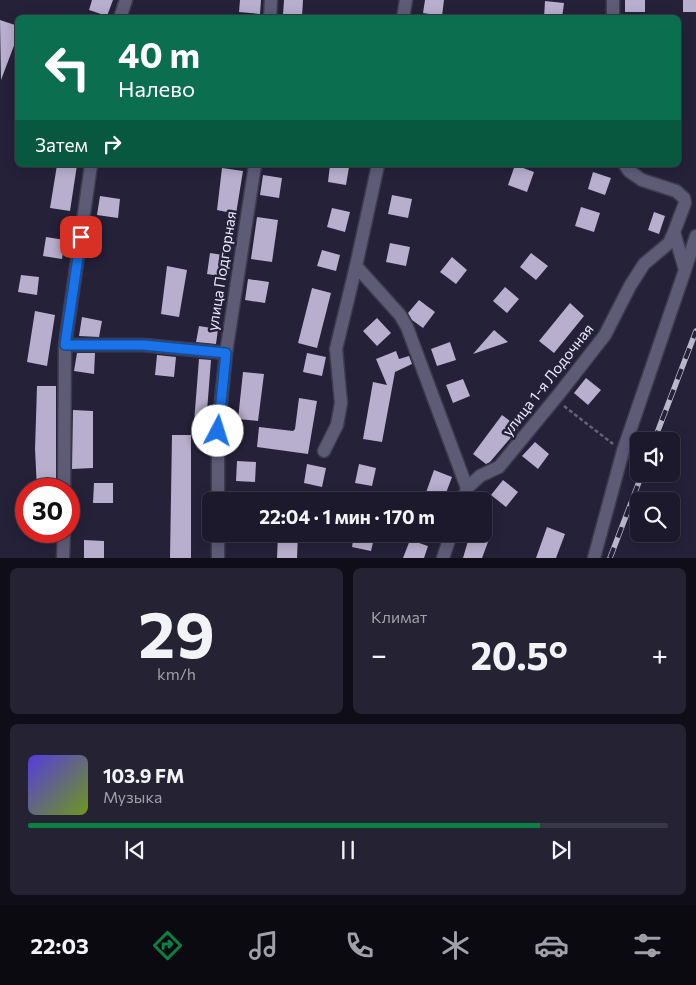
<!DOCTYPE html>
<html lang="ru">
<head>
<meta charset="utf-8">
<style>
	body { margin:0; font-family:Commissioner,sans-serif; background:#242233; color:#f1f3f6; height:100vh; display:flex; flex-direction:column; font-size:19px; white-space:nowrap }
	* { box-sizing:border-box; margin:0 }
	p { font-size:16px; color:#a0a0a9 }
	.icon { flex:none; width:28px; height:28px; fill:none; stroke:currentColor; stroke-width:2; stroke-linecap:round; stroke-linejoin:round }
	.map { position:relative; height:558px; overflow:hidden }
	.drawer { display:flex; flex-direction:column; gap:10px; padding:10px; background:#0f0e18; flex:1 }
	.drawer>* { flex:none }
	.guide { position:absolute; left:15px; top:15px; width:666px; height:152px; border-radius:8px; box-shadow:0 2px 12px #0003,0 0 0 1px #393847; background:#0b6e4f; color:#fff; overflow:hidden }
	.tools { position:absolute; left:630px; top:432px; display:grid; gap:10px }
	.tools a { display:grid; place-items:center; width:50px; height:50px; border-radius:8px; background:#1b192b; box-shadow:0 2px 12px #0003,0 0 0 1px #393847; font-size:25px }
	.speed { position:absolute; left:15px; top:478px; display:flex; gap:10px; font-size:25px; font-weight:700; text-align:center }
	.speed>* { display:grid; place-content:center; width:65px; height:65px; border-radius:50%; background:#1b192b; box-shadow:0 2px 12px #0003,0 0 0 1px #393847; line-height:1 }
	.speed .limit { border:8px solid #d22; background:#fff; color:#111 }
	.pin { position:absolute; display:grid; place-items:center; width:42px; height:42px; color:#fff; margin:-21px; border-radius:10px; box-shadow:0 2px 8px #0006 }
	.me { position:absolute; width:55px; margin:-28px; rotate:5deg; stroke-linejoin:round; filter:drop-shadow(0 0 4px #0008) }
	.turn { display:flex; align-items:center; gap:18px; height:105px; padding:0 20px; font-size:22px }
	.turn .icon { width:65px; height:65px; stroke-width:2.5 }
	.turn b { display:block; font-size:35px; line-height:42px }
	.then { display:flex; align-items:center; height:48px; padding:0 20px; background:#0003; gap:10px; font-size:19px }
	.big { font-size:38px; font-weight:700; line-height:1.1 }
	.drawer .tile { flex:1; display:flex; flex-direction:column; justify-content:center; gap:8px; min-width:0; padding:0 18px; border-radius:8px; background:#242233 }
	.drawer .dial { align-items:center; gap:0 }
	.dial b { font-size:65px; line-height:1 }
	.song { display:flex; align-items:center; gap:15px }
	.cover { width:60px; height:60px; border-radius:8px; background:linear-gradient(135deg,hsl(250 70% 55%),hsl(80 70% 35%)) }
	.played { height:5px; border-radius:2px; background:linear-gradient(90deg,#0b8043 80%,#393847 80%) }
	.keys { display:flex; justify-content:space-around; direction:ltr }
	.heat { display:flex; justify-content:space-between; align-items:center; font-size:28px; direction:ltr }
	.drawer .tiles { flex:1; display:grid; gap:10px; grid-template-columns:1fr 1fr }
	.tile:last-child { grid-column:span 2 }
	.trip { position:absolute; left:202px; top:492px; width:290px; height:50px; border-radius:8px; background:#1b192b; box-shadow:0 2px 12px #0003,0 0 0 1px #393847; font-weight:700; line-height:50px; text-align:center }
	.dock { display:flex; height:80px; justify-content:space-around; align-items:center; background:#0b0a11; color:#a0a0a9 }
	.dock .icon { width:35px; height:35px }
	.dock .on { color:#0b8043 }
	.dock b { font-size:22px; color:#f1f3f6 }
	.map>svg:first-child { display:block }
</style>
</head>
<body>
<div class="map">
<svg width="696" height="558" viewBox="0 0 696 558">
	<rect width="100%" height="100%" fill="#242139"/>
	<!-- building -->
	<path fill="#b8aecd" d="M92,0h21l-6,16 -18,-6z
		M240,0h21l-1,14 -21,-2z
		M284,0h19l-1,17 -19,-2z
		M425,0h19l-2,16 -19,-3z
		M625,0h20v12h-20z
		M683,0h13v12h-13z
		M545,1l19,2 -2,15h-18z
		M0,20l18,6v9l-17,45z
		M57,165h20l-7,46 -20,-3z
		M330,165l19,2 -3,18 -18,-3z
		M515,165l19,7 -7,20 -19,-7z
		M222,168l21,3 -7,43 -19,-4z
		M593,172l18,6 -6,17 -17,-6z
		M263,175l19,3 -3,20 -19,-3z
		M392,195l20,4 -4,19 -20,-4z
		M100,196l20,3 -2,19 -21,-3z
		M581,207l19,6 -6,19 -19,-6z
		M332,208l18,4 -5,20 -18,-5z
		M654,212l11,4 -6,18 -11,-4z
		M257,217l21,3 -6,42 -21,-3z
		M46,237l19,3 -3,19 -19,-3z
		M390,243l20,4 -4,19 -20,-4z
		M322,250l18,5 -4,16 -19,-5z
		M210,253l20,3 -4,21 -19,-3z
		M531,253l17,13 -12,14 -16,-13z
		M452,257l15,13 -11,14 -16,-12z
		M167,266l20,4 -8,47 -18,-3z
		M21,275l18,2 -2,18 -19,-3z
		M248,279l21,3 -4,21 -20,-3z
		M505,287l14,12 -12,14 -14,-12z
		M312,288l19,5 -14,55 -19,-5z
		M419,300l16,12 -12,16 -11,-8 -4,-7z
		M570,303l14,13 -30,37 -15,-12z
		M35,311l20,4 -8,51 -20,-4z
		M82,317l20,4 -3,16 -20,-1z
		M377,318l14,15 -14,13 -14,-15z
		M199,326l19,3 -2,15 -20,-2z
		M494,330l14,12 -35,12z
		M450,342l6,18 -19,6 -6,-17z
		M396,351l3,8 10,-3 3,8 -17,8 -13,70 -19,-3 10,-57 14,3 -11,-26z
		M77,353h18l-1,21 -20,-3z
		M307,353l19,4 -4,19 -19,-4z
		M157,355l19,2 -2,20 -19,-2z
		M199,359l12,1 -5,64 -12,-1z
		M243,372l21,2 -6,47 -20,-2z
		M586,378l15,12 -13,15 -14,-12z
		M463,379l7,17 -17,7 -7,-18z
		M37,386h19v103h-19l-2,-40z
		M299,398l18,3 -9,53 -51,-7 2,-20 34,4 2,-2z
		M73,410l20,1v57l-21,1z
		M502,415l17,13 -29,34 -4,2 -13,-10z
		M172,435h19v123h-21z
		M535,442l14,12 -11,15 -16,-13z
		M237,461l19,1 -1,20 -19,-1z
		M307,464l19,4 -4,19 -18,-4z
		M359,464l17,4 -4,18 -17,-3z
		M434,470l18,7 -9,24h-20z
		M503,480l15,12 -12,15 -15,-12z
		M94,483h19v20h-20z
		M547,527l18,7 -9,24h-20z
		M278,534h20l-1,24h-20z
		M354,534h21l-4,17 -19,-4z
		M470,534h21l-9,24h-19z
		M84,540l20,1v17h-20z
		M410,540l18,6 -4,12h-21z"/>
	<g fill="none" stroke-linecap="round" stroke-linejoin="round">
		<!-- minor casing -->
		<g stroke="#3f3b4f" stroke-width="15">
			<path id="minor" d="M613,0v18
				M120,18l6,-18
				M270,18l1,-18
				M403,18l3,-18
				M378,165l-22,101 44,49 7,12 60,161
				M674,232l11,38 11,-34
				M65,345h78l83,8
				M324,451l13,-26 4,-22 -5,-54 20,-83
				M64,489l1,-144 26,-180
				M218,501v-70l8,-78 29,-188
				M463,501l4,-13 13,-12 19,-9 60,-73 46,-59 25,-49 14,-22 25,-21 5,-11 11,-29 -1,-5 -8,-7 -34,-11 -13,-9 -4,-6
				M63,558l1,-27
				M218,558v-24
				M443,558l8,-24
				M594,558l29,-107 62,-181"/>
		</g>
		<!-- path -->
		<path stroke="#656378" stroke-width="2.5" stroke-dasharray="4 2.5" stroke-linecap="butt" d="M564,406l49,38"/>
		<!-- minor -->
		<use href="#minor" stroke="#5e5b77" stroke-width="12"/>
		<!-- rail casing -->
		<g stroke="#bab9cb" stroke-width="5.5">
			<path id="rail" d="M654,441l42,-110
				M610,558l32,-84"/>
		</g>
		<!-- rail -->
		<use href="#rail" stroke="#242139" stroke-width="4" stroke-dasharray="11" stroke-linecap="butt"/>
	</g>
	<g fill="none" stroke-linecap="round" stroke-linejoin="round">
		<!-- route casing -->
		<g stroke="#114b97" stroke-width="12">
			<path id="route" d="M81,237l-16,108h78l83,8 -8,78"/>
		</g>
		<!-- route -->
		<use href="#route" stroke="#1a73e8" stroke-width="9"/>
	</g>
	<g text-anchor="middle" stroke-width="5" stroke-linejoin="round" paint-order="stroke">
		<!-- street labels -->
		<g font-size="15" fill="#ebeafb" stroke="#242139">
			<text transform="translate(222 271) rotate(-81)" y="5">улица Подгорная</text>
			<text transform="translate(548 380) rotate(-52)" y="5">улица 1-я Лодочная</text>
		</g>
	</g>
</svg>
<div class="tools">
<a><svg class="icon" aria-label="sound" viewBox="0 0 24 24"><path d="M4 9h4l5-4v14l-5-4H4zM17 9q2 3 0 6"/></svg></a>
<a><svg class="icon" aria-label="search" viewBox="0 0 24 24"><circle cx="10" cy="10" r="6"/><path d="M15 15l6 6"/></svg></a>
</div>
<div class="speed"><div class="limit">30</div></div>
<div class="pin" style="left:81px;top:237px;background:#d93025"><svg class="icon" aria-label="arrive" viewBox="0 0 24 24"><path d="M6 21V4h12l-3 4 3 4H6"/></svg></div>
<svg class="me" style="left:218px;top:431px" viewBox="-20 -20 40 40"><circle r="19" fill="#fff"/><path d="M0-13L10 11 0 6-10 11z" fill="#1a73e8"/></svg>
<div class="trip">22:04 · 1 мин · 170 m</div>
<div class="guide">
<div class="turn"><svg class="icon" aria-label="left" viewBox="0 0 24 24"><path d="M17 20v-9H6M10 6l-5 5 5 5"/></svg><div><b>40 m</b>Налево</div></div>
<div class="then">Затем<svg class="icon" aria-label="right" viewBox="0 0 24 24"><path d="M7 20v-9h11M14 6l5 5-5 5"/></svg></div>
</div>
</div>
<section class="drawer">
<div class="tiles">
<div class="tile dial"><b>29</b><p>km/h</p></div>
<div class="tile"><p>Климат</p>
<div class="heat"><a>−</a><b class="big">20.5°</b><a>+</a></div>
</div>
<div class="tile">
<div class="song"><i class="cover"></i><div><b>103.9 FM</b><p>Музыка</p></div></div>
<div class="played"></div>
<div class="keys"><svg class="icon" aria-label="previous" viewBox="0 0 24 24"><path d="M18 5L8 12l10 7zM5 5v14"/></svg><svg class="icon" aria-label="pause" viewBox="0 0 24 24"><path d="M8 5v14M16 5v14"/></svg><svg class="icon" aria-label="next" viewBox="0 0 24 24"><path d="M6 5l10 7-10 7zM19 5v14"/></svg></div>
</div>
</div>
</section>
<nav class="dock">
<b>22:03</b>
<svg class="icon on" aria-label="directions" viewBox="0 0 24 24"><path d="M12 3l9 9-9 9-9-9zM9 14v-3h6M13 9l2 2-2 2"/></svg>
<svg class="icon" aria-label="music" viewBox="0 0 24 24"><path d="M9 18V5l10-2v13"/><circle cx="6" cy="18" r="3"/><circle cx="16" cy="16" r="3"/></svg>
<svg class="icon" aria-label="phone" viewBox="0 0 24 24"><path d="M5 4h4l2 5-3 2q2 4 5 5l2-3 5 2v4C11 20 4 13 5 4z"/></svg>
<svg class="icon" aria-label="climate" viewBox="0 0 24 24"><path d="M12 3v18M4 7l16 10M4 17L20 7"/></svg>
<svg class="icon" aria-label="car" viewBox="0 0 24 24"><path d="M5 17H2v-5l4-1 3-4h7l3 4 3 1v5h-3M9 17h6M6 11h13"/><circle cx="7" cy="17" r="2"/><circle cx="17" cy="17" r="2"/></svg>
<svg class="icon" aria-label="filters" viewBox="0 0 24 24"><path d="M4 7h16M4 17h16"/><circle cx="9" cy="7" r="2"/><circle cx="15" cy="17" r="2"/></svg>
</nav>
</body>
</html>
